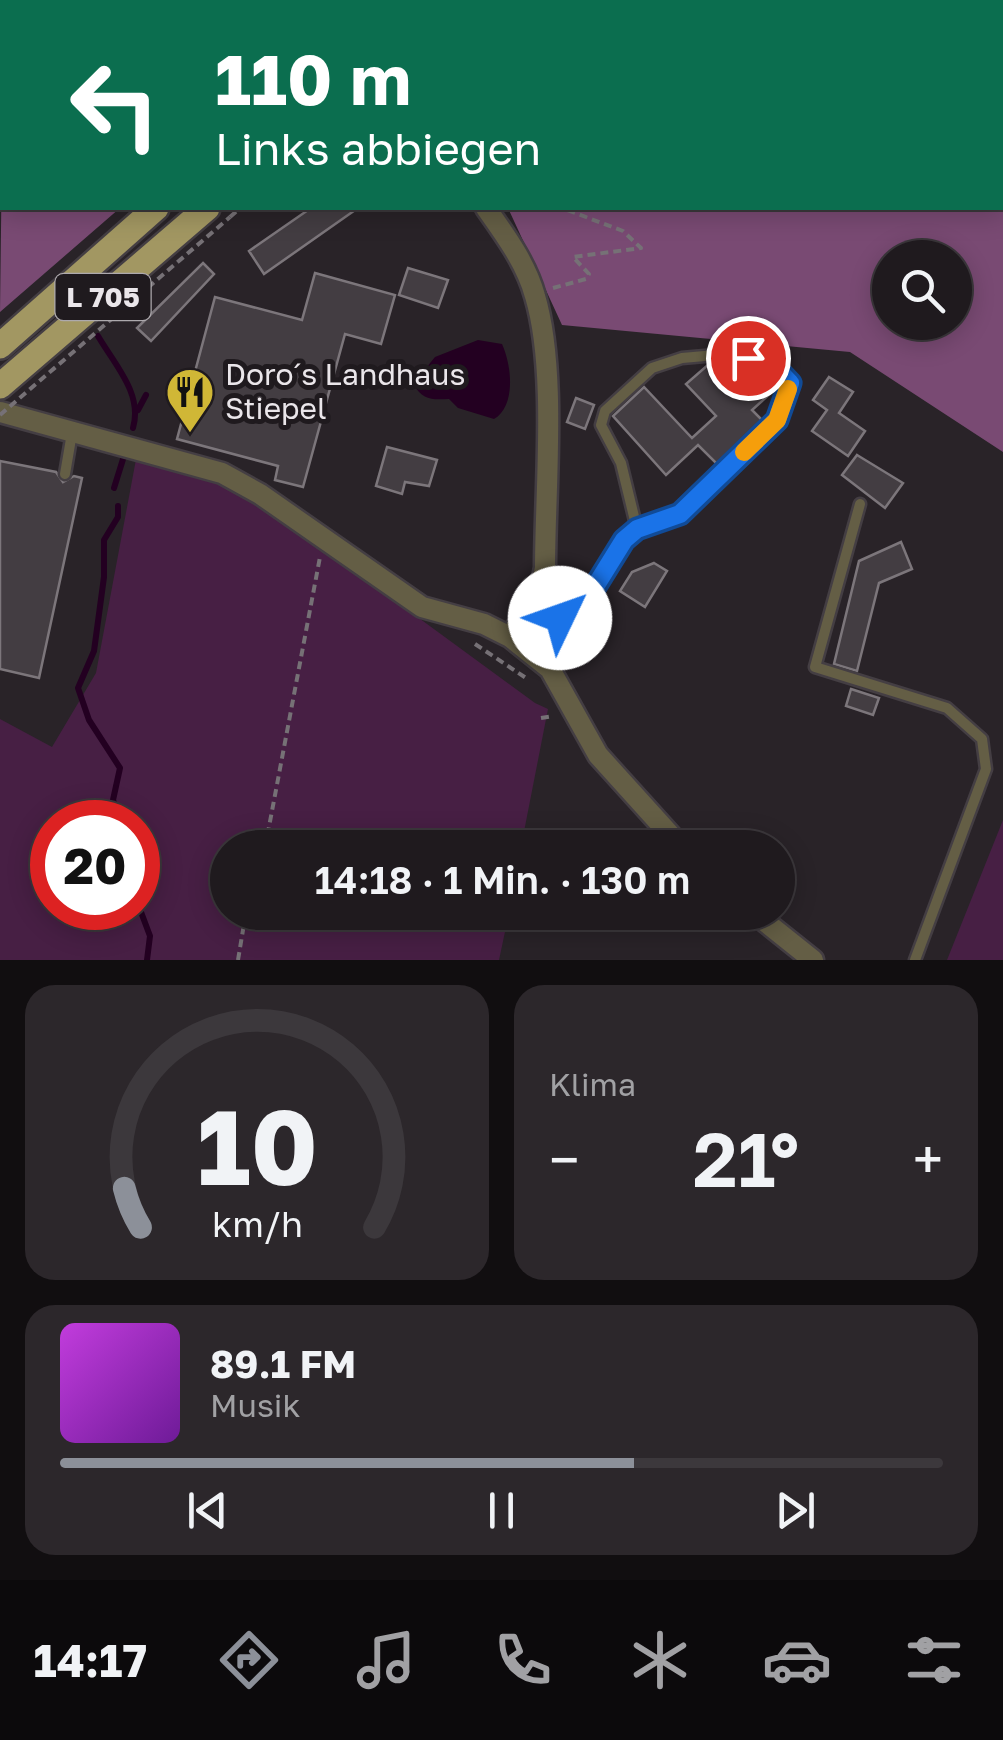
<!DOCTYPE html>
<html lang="de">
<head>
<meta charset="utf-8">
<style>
	body { margin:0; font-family:"Golos Text",sans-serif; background:#2c272b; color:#f1f3f6; height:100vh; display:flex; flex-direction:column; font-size:38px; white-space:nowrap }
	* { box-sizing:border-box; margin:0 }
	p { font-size:32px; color:#a1a1a4 }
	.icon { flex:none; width:55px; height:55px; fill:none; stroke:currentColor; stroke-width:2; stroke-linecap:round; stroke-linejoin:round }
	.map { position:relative; height:960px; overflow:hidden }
	.details { display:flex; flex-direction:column; gap:25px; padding:25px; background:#110e10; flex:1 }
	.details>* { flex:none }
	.banner { position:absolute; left:0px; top:0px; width:1005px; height:210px; box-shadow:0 5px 25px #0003,0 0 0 2px #3c383c; background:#0b6e4f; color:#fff; overflow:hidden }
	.buttons { position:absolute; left:872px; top:240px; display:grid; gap:20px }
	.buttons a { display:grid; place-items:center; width:100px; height:100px; border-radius:50%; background:#1f1a1e; box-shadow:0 5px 25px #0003,0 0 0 2px #3c383c; font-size:50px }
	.speed { position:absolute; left:30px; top:800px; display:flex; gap:20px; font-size:50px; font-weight:700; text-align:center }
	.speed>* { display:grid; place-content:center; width:130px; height:130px; border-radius:50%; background:#1f1a1e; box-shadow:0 5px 25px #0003,0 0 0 2px #3c383c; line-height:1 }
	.speed .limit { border:15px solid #d22; background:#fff; color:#111 }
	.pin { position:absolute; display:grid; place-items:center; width:85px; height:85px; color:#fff; margin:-42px; border:5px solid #fff; border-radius:50%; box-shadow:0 2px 10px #0007 }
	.me { position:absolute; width:110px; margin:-55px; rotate:48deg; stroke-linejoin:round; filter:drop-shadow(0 0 8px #0008) }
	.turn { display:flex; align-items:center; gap:35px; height:210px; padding:0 50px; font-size:45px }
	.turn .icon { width:130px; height:130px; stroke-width:2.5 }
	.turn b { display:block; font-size:70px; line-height:85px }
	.big { font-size:75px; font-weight:600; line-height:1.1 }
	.details .card { flex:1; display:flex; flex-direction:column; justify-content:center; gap:15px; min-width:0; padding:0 35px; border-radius:30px; background:#2c272b }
	.details .dial { align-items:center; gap:0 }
	.dial svg { height:260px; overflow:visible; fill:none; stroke:#3c383c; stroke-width:7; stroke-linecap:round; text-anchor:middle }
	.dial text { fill:#f1f3f6; stroke:none }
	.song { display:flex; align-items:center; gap:30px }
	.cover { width:120px; height:120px; border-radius:15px; background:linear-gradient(135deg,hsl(290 70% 55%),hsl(280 70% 35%)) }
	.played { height:10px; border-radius:5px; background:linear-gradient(90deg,#8c9099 65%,#3c383c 65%) }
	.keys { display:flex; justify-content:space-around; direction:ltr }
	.heat { display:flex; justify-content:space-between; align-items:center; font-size:55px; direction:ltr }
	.details .tiles { flex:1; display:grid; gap:25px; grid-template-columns:1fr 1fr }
	.card:last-child { grid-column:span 2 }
	.trip { position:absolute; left:210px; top:830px; width:585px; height:100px; border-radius:50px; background:#1f1a1e; box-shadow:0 5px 25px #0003,0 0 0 2px #3c383c; font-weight:600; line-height:100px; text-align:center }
	.dock { display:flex; height:160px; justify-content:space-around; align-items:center; background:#0c0a0c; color:#a1a1a4 }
	.dock .icon { width:70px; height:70px }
	.dock .selected { color:#8c9099 }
	.dock b { font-size:45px; color:#f1f3f6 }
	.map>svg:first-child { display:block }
</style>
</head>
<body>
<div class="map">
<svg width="1003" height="960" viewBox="0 0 1003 960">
	<rect width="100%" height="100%" fill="#292328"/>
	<!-- green -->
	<path fill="#471f44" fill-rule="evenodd" d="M137,454l103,33 295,216 13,6 -27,138 -293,1v64l281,1 -10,47h-499v-241l52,28 44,-74zM52,822h86v86h-86z
		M1003,820v140h-56z"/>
	<!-- forest -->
	<path fill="#794a73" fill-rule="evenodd" d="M213,0h790v452l-153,-100 -288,-27 -54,-117h494v-206zM890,258h65v64h-65z
		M2,148v60h118l-120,104z"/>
	<!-- water -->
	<path fill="#230021" d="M478,340l24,4c10,22 14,62 -8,75l-36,-11 -9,-9c-18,1 -26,1 -36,-15l22,-27z"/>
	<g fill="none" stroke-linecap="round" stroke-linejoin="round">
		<!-- stream -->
		<path stroke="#230021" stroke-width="6" d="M98,336c17,29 45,58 35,92
			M138,410l8,-15
			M114,488l10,-32
			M118,506v11l-14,23v37l-10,74 -16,37 11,32 31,48 -7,32 8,22
			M138,876l5,8 -5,14
			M138,904l12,32 -3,24"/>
	</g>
	<!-- building -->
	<path fill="#433d42" stroke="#7c767b" stroke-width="2.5" d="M311,208h47l-94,66 -15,-23z
		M203,263l11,11 -63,67 -14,-13z
		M408,268l40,12 -10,28 -39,-13z
		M315,273l80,22 -14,49 -36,-10 -42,153 -28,-7 3,-14 -101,-27 38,-142 87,23z
		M709,364l29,31 19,-19 15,16 -20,18 11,11 -45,44 -20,-20 -32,30 -53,-59 31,-29 48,51 24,-22 -30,-32z
		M829,377l24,15 -14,21 26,18 -17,25 -36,-25 15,-21 -14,-10z
		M576,398l18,7 -9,24 -18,-7z
		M387,447l50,13 -8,26 -24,-4 -3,12 -26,-8z
		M857,455l46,28 -18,25 -43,-33z
		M0,461l56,11 7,10 11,-6 8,2 -43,200 -39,-9z
		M901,542l11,27 -33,14 -22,88 -23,-7 25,-103z
		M654,563l13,8 -22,36 -25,-16 12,-19z
		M851,689l28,9 -6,17 -27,-9z"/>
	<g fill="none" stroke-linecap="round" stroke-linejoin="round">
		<!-- lane casing -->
		<g stroke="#443e43" stroke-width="15">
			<path id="lane" d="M65,474l7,-41
				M860,504l-45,163 132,41 35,31 4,30 -71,191
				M532,606l28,11 20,-6 36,-60 21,-22 -16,-66 -20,-38 4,-14 47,-43 30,-10 34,-3 54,7 20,21 -13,37 -97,94 -43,15"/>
		</g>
		<!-- street casing -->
		<g stroke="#443e43" stroke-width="25">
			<path id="street" d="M67,2l1,-2
				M0,150l2,-6
				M486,208c19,27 40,55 49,88 22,74 10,192 10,272l-5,23 -30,46
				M0,412l222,61 38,21 162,113 62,17 26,13 40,32 48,86 84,93
				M753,912l60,48"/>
		</g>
		<!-- primary casing -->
		<g stroke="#443e43" stroke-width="30">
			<path id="primary" d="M384,2l3,-2
				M445,2l3,-2
				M0,346l156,-138
				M0,386l207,-178"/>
		</g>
		<!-- path -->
		<path stroke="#767176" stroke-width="4" stroke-dasharray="8 5" stroke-linecap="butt" d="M324,2l5,-2
			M354,2l3,-2
			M677,2l3,-2
			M836,2l8,-2
			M1002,120h1
			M230,217l10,-9
			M553,288l33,-9 3,-5 -16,-17 68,-9 -18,-17 -61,-23
			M475,644l54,36
			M541,718l12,-2
			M265,848l55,-291
			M238,960l8,-48"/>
		<!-- lane -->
		<use href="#lane" stroke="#645e45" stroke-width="10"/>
		<!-- street -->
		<use href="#street" stroke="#645e45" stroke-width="20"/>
		<!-- primary -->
		<use href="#primary" stroke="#a29762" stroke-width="25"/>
		<!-- path-bridge -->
		<path stroke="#767176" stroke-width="4" stroke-dasharray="8 5" stroke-linecap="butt" d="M0,415l230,-198"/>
	</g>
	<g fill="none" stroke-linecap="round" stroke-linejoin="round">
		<!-- route casing -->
		<g stroke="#114b97" stroke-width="25">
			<path id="route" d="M560,618l20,-7 44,-71 13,-11 43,-15 97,-94 13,-37 -20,-21 -22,-4"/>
		</g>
		<!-- route -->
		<use href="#route" stroke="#1a73e8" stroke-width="18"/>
		<!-- slow -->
		<path stroke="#f59e0b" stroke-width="18" d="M744,452l33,-32 11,-31"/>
	</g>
	<!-- icons -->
	<defs>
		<g id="restaurant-pin" transform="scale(2.5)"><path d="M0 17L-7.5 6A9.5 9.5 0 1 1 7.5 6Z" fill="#d0b736" stroke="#1f1a1e"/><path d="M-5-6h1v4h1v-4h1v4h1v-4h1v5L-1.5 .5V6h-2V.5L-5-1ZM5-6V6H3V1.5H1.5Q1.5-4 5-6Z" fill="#111"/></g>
	</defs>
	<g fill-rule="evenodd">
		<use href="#restaurant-pin" x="190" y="392"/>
	</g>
	<g text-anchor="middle" stroke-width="10" stroke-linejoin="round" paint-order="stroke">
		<!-- shield labels -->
		<rect fill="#1f1a1e" stroke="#ada9ad" stroke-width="2.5" x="55.5" y="274" width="95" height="46" rx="8"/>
		<g font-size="28" font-weight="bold" fill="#eae6ea">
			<text x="103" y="307">L 705</text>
		</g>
		<!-- poi labels -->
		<g font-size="30" fill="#eae6ea" stroke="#1f1a1e" text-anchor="start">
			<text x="225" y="385">Doro´s Landhaus<tspan x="225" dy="34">Stiepel</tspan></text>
		</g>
	</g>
</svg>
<div class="buttons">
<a><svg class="icon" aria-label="search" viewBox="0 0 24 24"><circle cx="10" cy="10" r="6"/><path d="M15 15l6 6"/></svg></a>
</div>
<div class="speed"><div class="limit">20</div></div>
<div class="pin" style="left:748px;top:358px;background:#d93025"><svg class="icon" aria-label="arrive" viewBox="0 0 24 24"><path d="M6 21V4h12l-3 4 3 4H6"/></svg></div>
<svg class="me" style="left:560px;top:618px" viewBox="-20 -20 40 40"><circle r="19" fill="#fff"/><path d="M0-13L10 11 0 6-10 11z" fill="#1a73e8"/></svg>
<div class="trip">14:18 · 1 Min. · 130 m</div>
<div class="banner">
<div class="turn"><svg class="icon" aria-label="left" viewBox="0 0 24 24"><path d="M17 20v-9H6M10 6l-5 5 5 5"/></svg><div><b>110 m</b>Links abbiegen</div></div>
</div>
</div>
<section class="details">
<div class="tiles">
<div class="card dial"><svg viewBox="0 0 100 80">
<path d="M14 69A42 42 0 1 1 86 69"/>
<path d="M14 69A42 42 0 0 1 9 57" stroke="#8c9099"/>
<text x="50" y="56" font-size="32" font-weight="700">10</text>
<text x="50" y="72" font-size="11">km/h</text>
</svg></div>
<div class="card"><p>Klima</p>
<div class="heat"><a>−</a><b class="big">21°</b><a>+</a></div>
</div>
<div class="card">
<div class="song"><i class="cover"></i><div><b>89.1 FM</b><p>Musik</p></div></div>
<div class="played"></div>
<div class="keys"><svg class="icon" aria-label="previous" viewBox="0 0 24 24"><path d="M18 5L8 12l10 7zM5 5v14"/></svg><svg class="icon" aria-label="pause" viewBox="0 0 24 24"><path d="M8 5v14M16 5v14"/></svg><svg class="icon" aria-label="next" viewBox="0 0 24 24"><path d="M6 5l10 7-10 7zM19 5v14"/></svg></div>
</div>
</div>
</section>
<nav class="dock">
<b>14:17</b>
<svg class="icon selected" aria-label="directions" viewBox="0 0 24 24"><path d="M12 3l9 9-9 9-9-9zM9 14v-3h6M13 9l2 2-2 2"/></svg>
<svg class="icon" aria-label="music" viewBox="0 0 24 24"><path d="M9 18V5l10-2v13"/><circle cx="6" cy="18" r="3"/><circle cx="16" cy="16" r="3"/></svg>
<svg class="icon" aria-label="phone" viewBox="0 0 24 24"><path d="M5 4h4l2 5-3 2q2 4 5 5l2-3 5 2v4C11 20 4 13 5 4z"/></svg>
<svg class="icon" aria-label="climate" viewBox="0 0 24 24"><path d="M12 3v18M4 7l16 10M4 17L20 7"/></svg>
<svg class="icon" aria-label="car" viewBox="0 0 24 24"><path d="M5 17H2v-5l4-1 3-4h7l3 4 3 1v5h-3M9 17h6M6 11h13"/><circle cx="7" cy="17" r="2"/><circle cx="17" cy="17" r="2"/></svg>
<svg class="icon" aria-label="filters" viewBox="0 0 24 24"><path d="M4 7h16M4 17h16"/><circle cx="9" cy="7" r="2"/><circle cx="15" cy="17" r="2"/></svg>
</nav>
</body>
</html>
